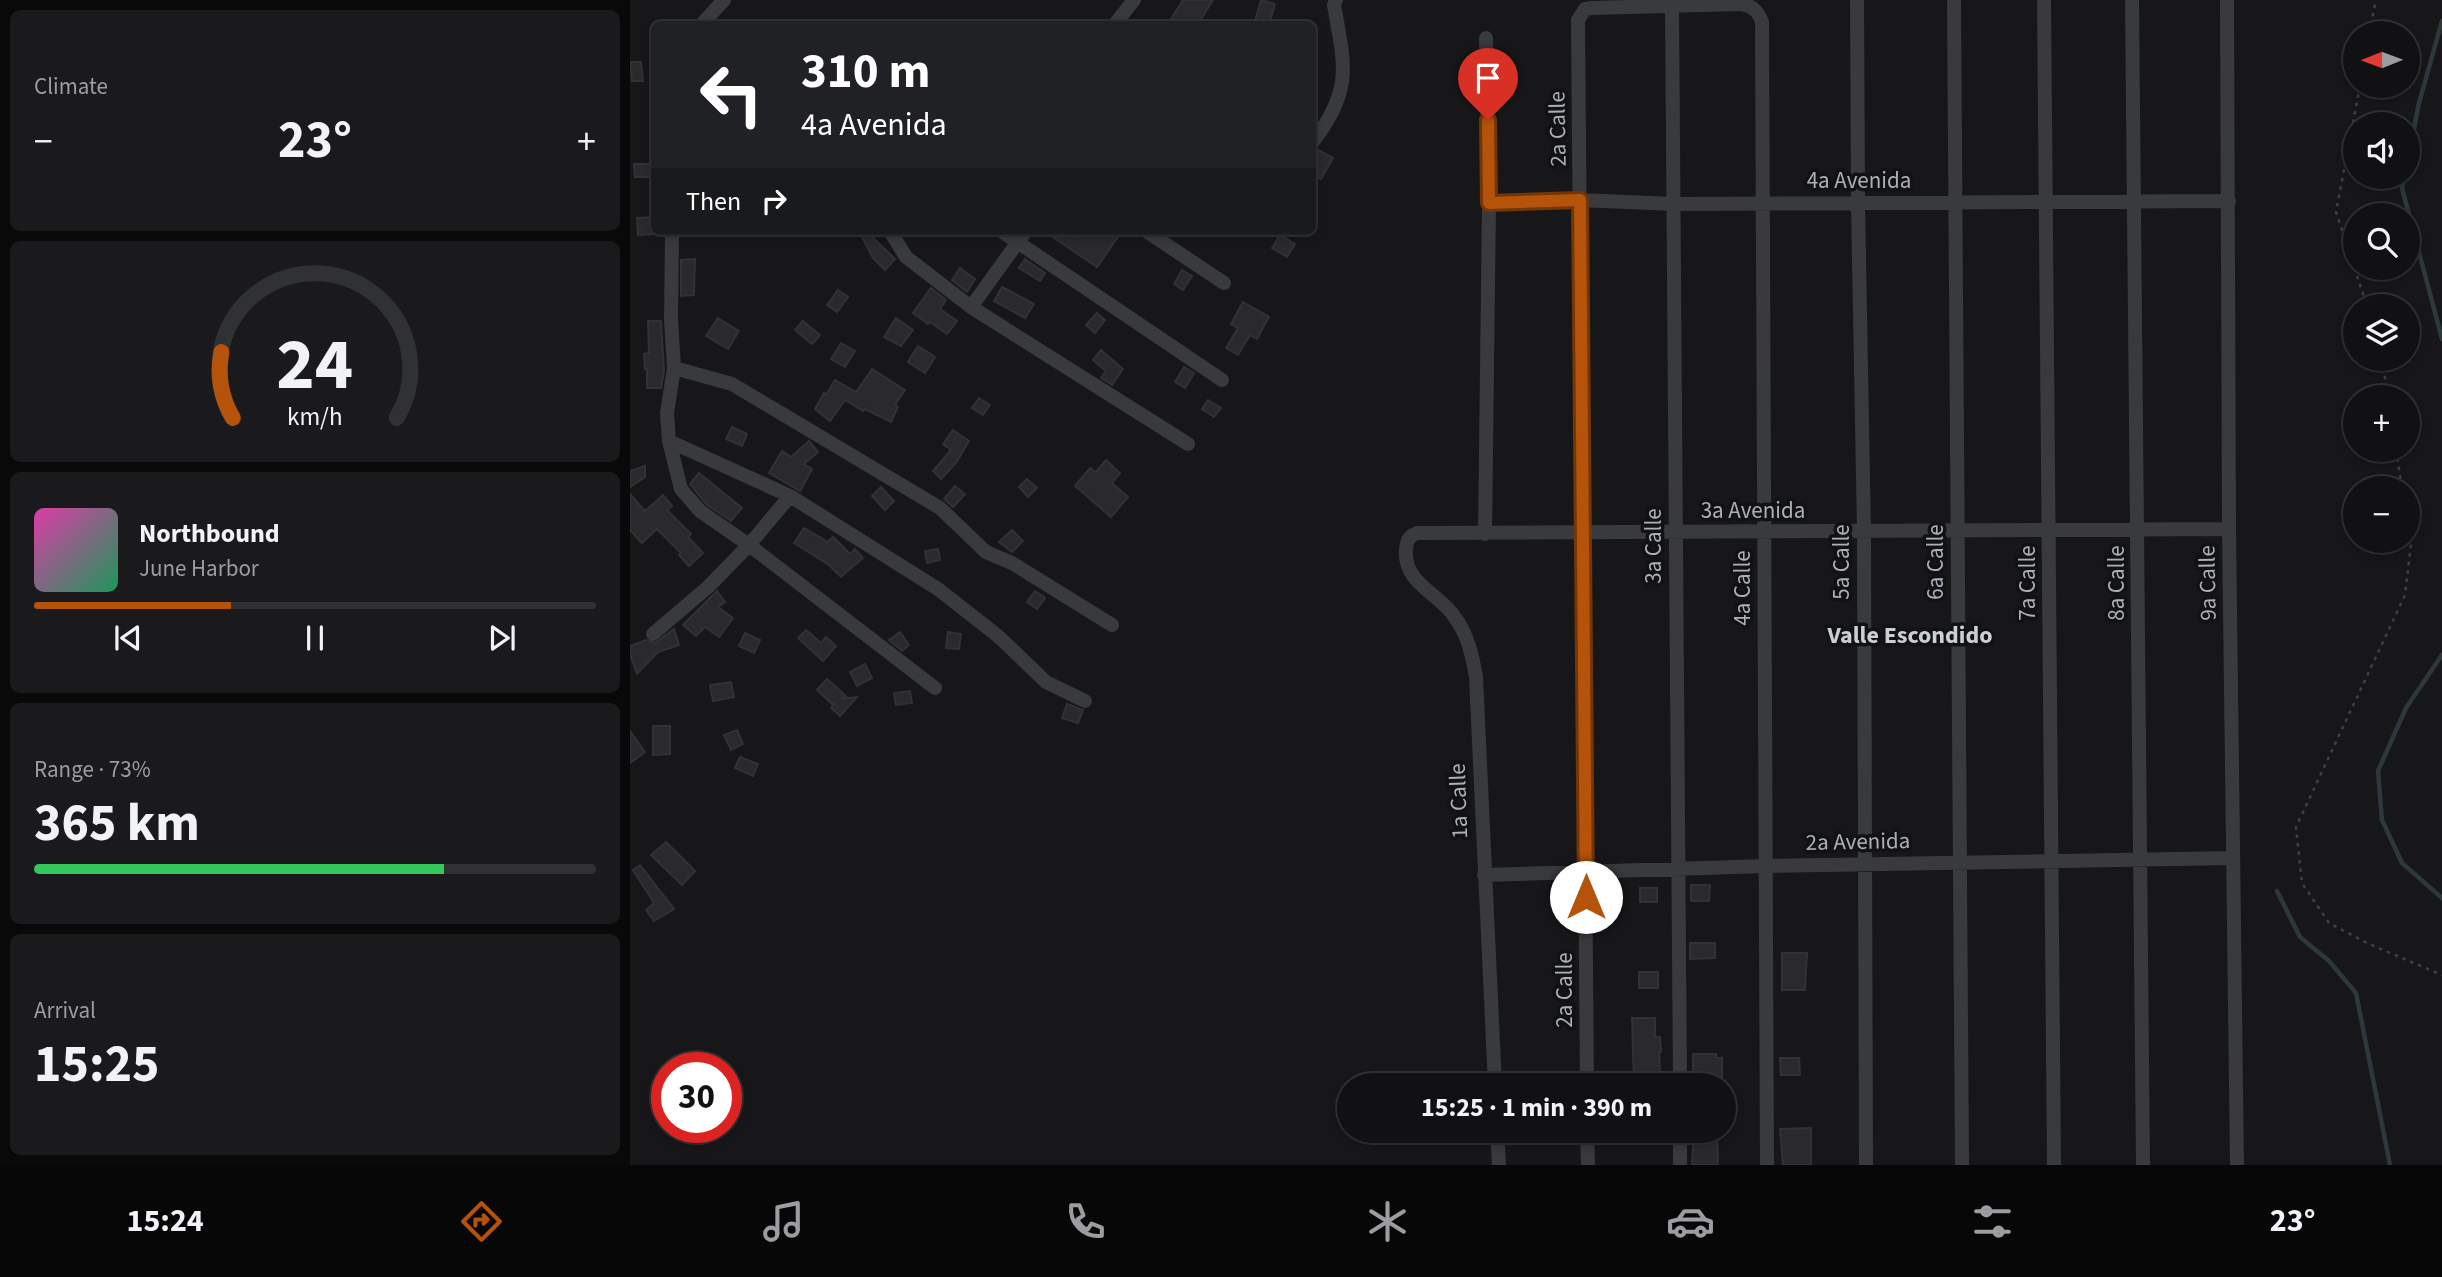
<!DOCTYPE html>
<html lang="en">
<head>
<meta charset="utf-8">
<style>
	body { margin:0; font-family:"Source Sans 3",sans-serif; background:#1a1a1c; color:#f1f3f6; height:100vh; display:flex; flex-direction:column; font-size:26px; white-space:nowrap }
	* { box-sizing:border-box; margin:0 }
	p { font-size:23px; color:#9c9da0 }
	.icon { flex:none; width:38px; height:38px; fill:none; stroke:currentColor; stroke-width:2; stroke-linecap:round; stroke-linejoin:round }
	.map { position:relative; flex:1; overflow:hidden }
	.drawer { display:flex; flex-direction:column; gap:10px; padding:10px; background:#09090a; width:630px }
	.drawer>* { flex:none }
	.banner { position:absolute; left:21px; top:21px; width:665px; height:214px; border-radius:10px; box-shadow:0 4px 10px #0003,0 0 0 2px #303133; background:#202124; color:#fff; overflow:hidden }
	.needle { width:46px; rotate:269deg }
	.fabs { position:absolute; left:1713px; top:21px; display:grid; gap:14px }
	.fabs a { display:grid; place-items:center; width:77px; height:77px; border-radius:50%; background:#111113; box-shadow:0 4px 10px #0003,0 0 0 2px #303133; font-size:35px }
	.speed { position:absolute; left:21px; top:1052px; display:flex; gap:14px; font-size:35px; font-weight:700; text-align:center }
	.speed>* { display:grid; place-content:center; width:91px; height:91px; border-radius:50%; background:#111113; box-shadow:0 4px 10px #0003,0 0 0 2px #303133; line-height:1 }
	.speed .limit { border:10px solid #d22; background:#fff; color:#111 }
	.pin { position:absolute; display:grid; place-items:center; width:60px; height:60px; color:#fff; margin:-72px -30px; border-radius:50% 50% 50% 0; rotate:-45deg; box-shadow:0 0 7px #0007 }
	.pin .icon { rotate:45deg }
	.me { position:absolute; width:77px; margin:-38px; rotate:0deg; stroke-linejoin:round; filter:drop-shadow(0 0 5px #0008) }
	.turn { display:flex; align-items:center; gap:24px; height:147px; padding:0 35px; font-size:32px }
	.turn .icon { width:91px; height:91px; stroke-width:2.5 }
	.turn b { display:block; font-size:49px; line-height:60px }
	.then { display:flex; align-items:center; height:66px; padding:0 35px; background:#0003; gap:14px; font-size:26px }
	.big { font-size:52px; font-weight:700; line-height:1.1 }
	.drawer .card { flex:1; display:flex; flex-direction:column; justify-content:center; gap:10px; min-width:0; padding:0 24px; border-radius:10px; background:#1a1a1c }
	.drawer .dial { align-items:center; gap:0 }
	.dial svg { height:182px; overflow:visible; fill:none; stroke:#303133; stroke-width:7; stroke-linecap:round; text-anchor:middle }
	.dial text { fill:#f1f3f6; stroke:none }
	.song { display:flex; align-items:center; gap:21px }
	.cover { width:84px; height:84px; border-radius:10px; background:linear-gradient(135deg,hsl(320 70% 55%),hsl(150 70% 35%)) }
	.played { height:7px; border-radius:4px; background:linear-gradient(90deg,#b45309 35%,#303133 35%) }
	.keys { display:flex; justify-content:space-around; direction:ltr }
	.heat { display:flex; justify-content:space-between; align-items:center; font-size:38px; direction:ltr }
	.charge { height:10px; border-radius:5px; background:linear-gradient(90deg,#34c759 73%,#303133 0) }
	.trip { position:absolute; left:707px; top:1073px; width:399px; height:70px; border-radius:35px; background:#111113; box-shadow:0 4px 10px #0003,0 0 0 2px #303133; font-weight:700; line-height:70px; text-align:center }
	.menu { display:flex; height:112px; justify-content:space-around; align-items:center; background:#070708; color:#9c9da0 }
	.menu .icon { width:49px; height:49px }
	.menu .current { color:#b45309 }
	.menu b { font-size:32px; color:#f1f3f6 }
	main { display:flex; flex:1; min-height:0 }
	.map>svg:first-child { display:block }
</style>
</head>
<body>
<main>
<section class="drawer">
<div class="card"><p>Climate</p>
<div class="heat"><a>−</a><b class="big">23°</b><a>+</a></div>
</div>
<div class="card dial"><svg viewBox="0 0 100 80">
<path d="M14 69A42 42 0 1 1 86 69"/>
<path d="M14 69A42 42 0 0 1 9 40" stroke="#b45309"/>
<text x="50" y="56" font-size="32" font-weight="700">24</text>
<text x="50" y="72" font-size="11">km/h</text>
</svg></div>
<div class="card">
<div class="song"><i class="cover"></i><div><b>Northbound</b><p>June Harbor</p></div></div>
<div class="played"></div>
<div class="keys"><svg class="icon" aria-label="previous" viewBox="0 0 24 24"><path d="M18 5L8 12l10 7zM5 5v14"/></svg><svg class="icon" aria-label="pause" viewBox="0 0 24 24"><path d="M8 5v14M16 5v14"/></svg><svg class="icon" aria-label="next" viewBox="0 0 24 24"><path d="M6 5l10 7-10 7zM19 5v14"/></svg></div>
</div>
<div class="card"><p>Range · 73%</p><b class="big">365 km</b><div class="charge"></div></div>
<div class="card"><p>Arrival</p><b class="big">15:25</b></div>
</section>
<div class="map">
<svg width="1812" height="1165" viewBox="0 0 1812 1165">
	<rect width="100%" height="100%" fill="#171719"/>
	<g fill="none" stroke-linecap="round" stroke-linejoin="round">
		<!-- stream -->
		<path stroke="#2d383c" stroke-width="4.5" d="M1778,159l11,-56 23,-82
			M1774,177l-2,11 40,151
			M1812,655l-36,53 -28,63 4,49 20,43 40,35
			M1647,891l23,46 29,24 27,32 34,172"/>
	</g>
	<!-- building -->
	<path fill="#2a2a2d" stroke="#313235" stroke-width="2" d="M553,0h30l-15,24h-30z
		M631,0l14,4 -6,20 -14,-3z
		M0,62h11l2,19h-11z
		M688,150l15,8 -12,21 -9,-4v-23z
		M4,164h16l1,13h-16z
		M24,217v17l-16,1 -1,-17z
		M229,231h7l29,28 -10,11 -12,-12z
		M414,231h24l9,6 4,-6h41l-25,36z
		M650,235l15,9 -8,13 -15,-9z
		M65,259l-1,36 -13,1v-36z
		M395,259l20,14 -5,8 -21,-13z
		M330,268l15,11 -8,13 -15,-12z
		M552,270l10,6 -9,14 -9,-6z
		M372,287l32,17 -9,14 -31,-17z
		M301,288l15,12 -6,9 17,12 -10,13 -17,-12 -2,2 -15,-11z
		M208,290l10,7 -11,15 -10,-7z
		M613,302l26,15 -12,22 -7,-4 -12,20 -12,-7 12,-20 -7,-4z
		M467,313l8,7 -10,13 -9,-8z
		M88,318l21,13 -11,18 -22,-13z
		M266,318l17,12 -12,16 -17,-9z
		M18,321h13l3,50 -3,17h-14v-19h-2l-1,-15 5,-1z
		M173,321l17,14 -8,9 -17,-14z
		M211,343l14,8 -10,16 -14,-8z
		M288,346l17,11 -10,16 -17,-11z
		M471,350l22,19 -11,16 -11,-7 5,-7 -13,-11z
		M554,367l10,6 -9,15 -10,-6z
		M242,369l33,21 -10,15 3,2 -7,15 -26,-13 -2,2 -18,-11 -15,21 -15,-12 9,-16 2,2 9,-15 21,12z
		M349,398l11,7 -7,10 -11,-7z
		M578,400l13,8 -7,9 -12,-8z
		M102,427l15,7 -5,12 -16,-7z
		M323,430l16,11 -13,22 -15,16 -8,-8 18,-21 -8,-6z
		M179,441l9,11 -14,12 8,5 -12,22 -31,-18 13,-22 9,6z
		M476,460l14,13 -8,10 16,14 -17,20 -36,-31 15,-18 6,4z
		M15,466v11l-15,10v-16z
		M69,473l43,35 -11,13 -25,-17 -16,-20z
		M397,479l10,9 -9,9 -9,-10z
		M325,486l10,8 -12,13 -9,-8z
		M251,487l13,14 -9,9 -13,-14z
		M0,494l15,17 18,-16 9,11 -5,4 24,24 -3,3 15,16 -14,13 -10,-11 2,-2 -24,-24 -15,14 -12,-13z
		M174,528l24,14 5,-5 17,17 5,-5 8,9 -22,19 -12,-12 -35,-22z
		M382,530l11,11 -11,11 -13,-10z
		M308,549l2,11 -13,3 -2,-12z
		M87,591l8,11 -7,5 15,11 -14,19 -14,-10 -9,9 -13,-11z
		M405,591l10,7 -8,11 -10,-7z
		M44,629l5,16 -21,7 -21,22 -7,-20v-8l16,-6 9,3z
		M176,630l15,13 5,-6 10,9 -13,15 -25,-23z
		M270,632l9,13 -7,6 -13,-11z
		M318,632l13,2 -2,15 -13,-1z
		M115,633l15,7 -6,13 -15,-7z
		M235,664l7,14 -15,8 -7,-14z
		M197,679l19,17 -5,3 16,-2 -17,19 -9,-8 5,-6 -4,2 -15,-14z
		M101,682l3,15 -21,4 -3,-16z
		M280,691l2,12 -16,2 -2,-12z
		M437,704l16,6 -5,13 -16,-5z
		M23,726h17v28l-17,1z
		M107,730l6,14 -12,6 -7,-15z
		M0,731l15,21 -15,11z
		M110,757l18,7 -5,12 -18,-8z
		M36,842l29,29 -13,14 -31,-30z
		M10,865l34,44 -20,12 -8,-11 8,-7 -21,-33z
		M1061,885h19l-1,16h-18z
		M1010,888h17v14h-17z
		M1060,943h25v15l-25,1z
		M1152,953h25l-2,37h-23z
		M1009,972h19v16h-19z
		M1002,1018h23v19h5l1,15h-2l1,22h-6v11h-20z
		M1063,1054h23v4h6v27h-29z
		M1150,1058h19l1,17h-19z
		M1181,1128v37h-28l-3,-36z
		M1064,1130h23l1,35h-26z"/>
	<g fill="none" stroke-linecap="round" stroke-linejoin="round">
		<!-- path -->
		<path stroke="#3e4144" stroke-width="2.5" stroke-dasharray="3.5 5" stroke-linecap="butt" d="M1739,33l7,-33
			M1730,86l-24,126 31,94
			M1752,359l6,38
			M1766,450l6,38
			M1778,528l3,16 -6,51 -109,232 6,56 27,40 40,21 73,31"/>
		<!-- minor -->
		<path stroke="#383a3d" stroke-width="14" d="M1227,0l1,203 6,329 2,633
			M1324,0l8,1165
			M1414,0l10,1165
			M1502,0l11,1165
			M1597,0l2,529 8,636
			M1042,6l8,1079
			M72,24l22,-24
			M485,24l19,-24
			M682,143c41,-53 33,-76 22,-138l2,-5
			M859,203l91,-3 93,4 556,-3
			M42,231l-1,89 3,48 -7,45 2,28 12,48 19,22 49,34 186,143
			M260,231l16,26 65,50 217,137
			M371,231l221,149
			M516,231l78,52
			M341,307l55,-76
			M44,368l58,16 208,124 46,44 26,11 100,62
			M39,441l121,55 148,93 60,47 48,46 39,19
			M855,534l4,-331 -3,-165
			M23,634l55,-47 41,-42 41,-49
			M854,875l282,-9 467,-8
			M865,1085l-19,-408c-4,-23 -8,-42 -22,-61 -17,-24 -51,-33 -48,-67 1,-9 3,-13 11,-16l812,-4
			M957,1085l-9,-1065 7,-11 7,-1 149,-4c12,2 17,7 21,18l5,1143
			M867,1130l2,35
			M957,1130l1,35
			M1050,1130v35"/>
	</g>
	<g fill="none" stroke-linecap="round" stroke-linejoin="round">
		<!-- route casing -->
		<g stroke="#753606" stroke-width="18">
			<path id="route" d="M858,120l1,83 91,-3 6,697"/>
		</g>
		<!-- route -->
		<use href="#route" stroke="#b45309" stroke-width="12"/>
	</g>
	<g text-anchor="middle" stroke-width="7" stroke-linejoin="round" paint-order="stroke">
		<!-- street labels -->
		<g font-size="23" fill="#aab0b8" stroke="#121214">
			<text transform="translate(927 129) rotate(-91)" y="8">2a Calle</text>
			<text x="1229" y="188">4a Avenida</text>
			<text x="1123" y="518">3a Avenida</text>
			<text transform="translate(1023 546) rotate(-90)" y="8">3a Calle</text>
			<text transform="translate(1211 562) rotate(-90)" y="8">5a Calle</text>
			<text transform="translate(1305 562) rotate(-90)" y="8">6a Calle</text>
			<text transform="translate(1397 583) rotate(-90)" y="8">7a Calle</text>
			<text transform="translate(1486 583) rotate(-90)" y="8">8a Calle</text>
			<text transform="translate(1577 583) rotate(-91)" y="8">9a Calle</text>
			<text transform="translate(1112 588) rotate(-90)" y="8">4a Calle</text>
			<text transform="translate(828 801) rotate(-92)" y="8">1a Calle</text>
			<text transform="translate(1228 841) rotate(-1)" y="8">2a Avenida</text>
			<text transform="translate(934 990) rotate(-90)" y="8">2a Calle</text>
		</g>
		<!-- neighbourhood labels -->
		<g font-size="24" font-weight="bold" fill="#cacfd4" stroke="#121214">
			<text x="1280" y="643">Valle Escondido</text>
		</g>
	</g>
</svg>
<div class="fabs">
<a><svg class="needle" viewBox="-14 -14 28 28"><path d="M0-13l5 13h-10z" fill="#e53935"/><path d="M0 13l5-13h-10z" fill="#9c9da0"/></svg></a>
<a><svg class="icon" aria-label="sound" viewBox="0 0 24 24"><path d="M4 9h4l5-4v14l-5-4H4zM17 9q2 3 0 6"/></svg></a>
<a><svg class="icon" aria-label="search" viewBox="0 0 24 24"><circle cx="10" cy="10" r="6"/><path d="M15 15l6 6"/></svg></a>
<a><svg class="icon" aria-label="layers" viewBox="0 0 24 24"><path d="M12 4l9 5-9 5-9-5zM3 14l9 5 9-5"/></svg></a>
<a>+</a>
<a>−</a>
</div>
<div class="speed"><div class="limit">30</div></div>
<div class="pin" style="left:858px;top:120px;background:#d93025"><svg class="icon" aria-label="arrive" viewBox="0 0 24 24"><path d="M6 21V4h12l-3 4 3 4H6"/></svg></div>
<svg class="me" style="left:956px;top:897px" viewBox="-20 -20 40 40"><circle r="19" fill="#fff"/><path d="M0-13L10 11 0 6-10 11z" fill="#b45309"/></svg>
<div class="trip">15:25 · 1 min · 390 m</div>
<div class="banner">
<div class="turn"><svg class="icon" aria-label="left" viewBox="0 0 24 24"><path d="M17 20v-9H6M10 6l-5 5 5 5"/></svg><div><b>310 m</b>4a Avenida</div></div>
<div class="then">Then<svg class="icon" aria-label="right" viewBox="0 0 24 24"><path d="M7 20v-9h11M14 6l5 5-5 5"/></svg></div>
</div>
</div>
</main>
<nav class="menu">
<b>15:24</b>
<svg class="icon current" aria-label="directions" viewBox="0 0 24 24"><path d="M12 3l9 9-9 9-9-9zM9 14v-3h6M13 9l2 2-2 2"/></svg>
<svg class="icon" aria-label="music" viewBox="0 0 24 24"><path d="M9 18V5l10-2v13"/><circle cx="6" cy="18" r="3"/><circle cx="16" cy="16" r="3"/></svg>
<svg class="icon" aria-label="phone" viewBox="0 0 24 24"><path d="M5 4h4l2 5-3 2q2 4 5 5l2-3 5 2v4C11 20 4 13 5 4z"/></svg>
<svg class="icon" aria-label="climate" viewBox="0 0 24 24"><path d="M12 3v18M4 7l16 10M4 17L20 7"/></svg>
<svg class="icon" aria-label="car" viewBox="0 0 24 24"><path d="M5 17H2v-5l4-1 3-4h7l3 4 3 1v5h-3M9 17h6M6 11h13"/><circle cx="7" cy="17" r="2"/><circle cx="17" cy="17" r="2"/></svg>
<svg class="icon" aria-label="filters" viewBox="0 0 24 24"><path d="M4 7h16M4 17h16"/><circle cx="9" cy="7" r="2"/><circle cx="15" cy="17" r="2"/></svg>
<b>23°</b>
</nav>
</body>
</html>
